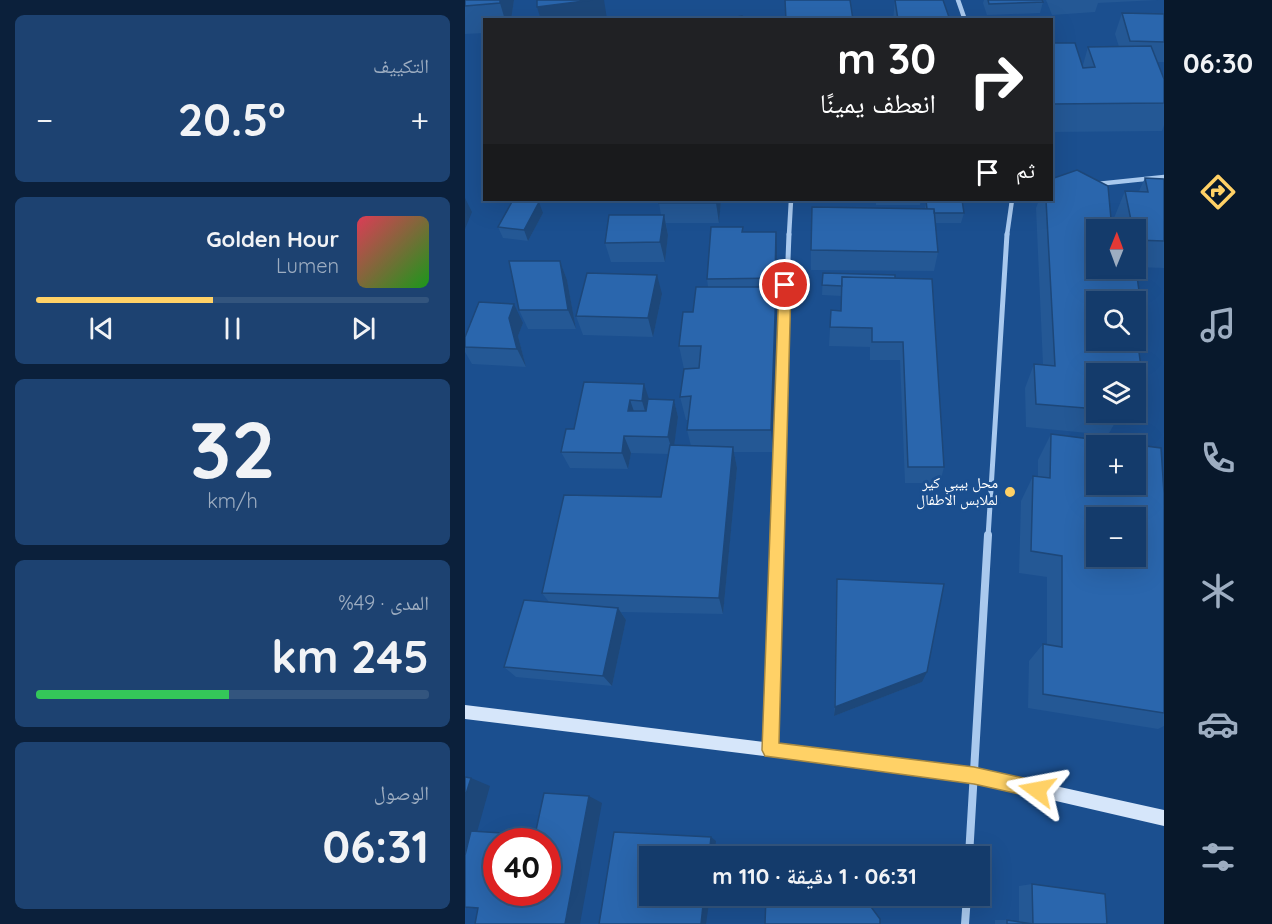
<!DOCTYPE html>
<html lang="ar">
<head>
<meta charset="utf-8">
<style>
	body { margin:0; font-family:Quicksand,"Noto Naskh Arabic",sans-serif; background:#1d4271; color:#f1f3f6; direction:rtl; height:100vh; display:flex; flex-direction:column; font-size:22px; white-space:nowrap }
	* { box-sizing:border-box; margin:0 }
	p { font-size:20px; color:#9dadc1 }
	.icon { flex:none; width:33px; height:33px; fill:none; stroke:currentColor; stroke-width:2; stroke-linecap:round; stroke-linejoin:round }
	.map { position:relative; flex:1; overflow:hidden; direction:ltr }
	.sheet { display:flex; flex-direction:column; gap:15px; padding:15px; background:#0b203b; width:465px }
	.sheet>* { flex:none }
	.hud { position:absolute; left:18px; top:18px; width:570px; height:183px; border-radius:0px; box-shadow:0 6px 24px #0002,0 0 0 2px #33557e; direction:rtl; background:#202124; color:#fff; overflow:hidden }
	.needle { width:39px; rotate:1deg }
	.fabs { position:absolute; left:621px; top:219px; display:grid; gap:12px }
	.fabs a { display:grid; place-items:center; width:60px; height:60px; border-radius:0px; background:#143b6b; box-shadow:0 6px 24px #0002,0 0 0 2px #33557e; font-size:30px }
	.speed { position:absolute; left:18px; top:828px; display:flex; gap:12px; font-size:30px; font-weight:700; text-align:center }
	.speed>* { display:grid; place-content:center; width:78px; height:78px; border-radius:50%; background:#143b6b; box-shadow:0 6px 24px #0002,0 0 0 2px #33557e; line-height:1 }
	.speed .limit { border:9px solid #d22; background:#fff; color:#111 }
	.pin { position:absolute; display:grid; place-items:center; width:51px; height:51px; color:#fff; margin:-26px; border:3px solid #fff; border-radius:50%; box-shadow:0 2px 6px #0007 }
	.me { position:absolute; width:66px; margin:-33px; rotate:283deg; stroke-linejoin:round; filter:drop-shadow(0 0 4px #0008) }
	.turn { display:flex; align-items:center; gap:21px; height:126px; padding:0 18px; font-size:27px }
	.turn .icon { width:78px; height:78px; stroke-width:2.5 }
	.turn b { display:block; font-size:42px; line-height:51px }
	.then { display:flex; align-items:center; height:57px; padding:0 18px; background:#0003; gap:12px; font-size:22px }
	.big { font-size:45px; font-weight:700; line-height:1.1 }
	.sheet .widget { flex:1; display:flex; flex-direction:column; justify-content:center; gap:9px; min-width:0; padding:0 21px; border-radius:9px; background:#1d4271 }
	.sheet .dial { align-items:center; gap:0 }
	.dial b { font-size:78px; line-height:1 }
	.song { display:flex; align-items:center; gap:18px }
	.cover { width:72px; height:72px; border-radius:9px; background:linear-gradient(135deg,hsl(350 70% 55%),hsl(120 70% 35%)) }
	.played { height:6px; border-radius:3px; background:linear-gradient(90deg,#ffd166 45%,#33557e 45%) }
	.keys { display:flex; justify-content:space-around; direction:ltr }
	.heat { display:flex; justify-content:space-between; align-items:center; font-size:33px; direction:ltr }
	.charge { height:9px; border-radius:4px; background:linear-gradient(90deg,#34c759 49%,#33557e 0) }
	.trip { position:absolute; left:174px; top:846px; width:351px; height:60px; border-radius:0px; background:#143b6b; box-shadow:0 6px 24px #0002,0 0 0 2px #33557e; font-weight:700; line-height:60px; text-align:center; direction:rtl }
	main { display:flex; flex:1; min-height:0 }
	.dock { display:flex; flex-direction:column; width:108px; justify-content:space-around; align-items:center; background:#08182b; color:#9dadc1 }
	.dock .icon { width:42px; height:42px }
	.dock .current { color:#ffd166 }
	.dock b { font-size:27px; color:#f1f3f6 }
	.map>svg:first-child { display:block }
</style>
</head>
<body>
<main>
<nav class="dock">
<b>06:30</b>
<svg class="icon current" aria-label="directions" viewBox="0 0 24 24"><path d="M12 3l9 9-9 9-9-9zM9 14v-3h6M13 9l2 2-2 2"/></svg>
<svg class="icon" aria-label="music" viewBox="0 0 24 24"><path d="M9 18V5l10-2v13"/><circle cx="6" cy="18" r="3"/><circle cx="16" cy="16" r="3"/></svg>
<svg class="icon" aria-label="phone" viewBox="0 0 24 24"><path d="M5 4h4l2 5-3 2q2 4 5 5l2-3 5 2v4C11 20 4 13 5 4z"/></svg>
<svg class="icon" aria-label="climate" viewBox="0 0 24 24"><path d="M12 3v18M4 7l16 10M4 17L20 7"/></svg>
<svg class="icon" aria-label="car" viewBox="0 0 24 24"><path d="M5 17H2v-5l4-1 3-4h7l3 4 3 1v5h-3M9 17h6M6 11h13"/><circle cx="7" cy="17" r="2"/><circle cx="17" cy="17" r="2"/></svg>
<svg class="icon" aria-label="filters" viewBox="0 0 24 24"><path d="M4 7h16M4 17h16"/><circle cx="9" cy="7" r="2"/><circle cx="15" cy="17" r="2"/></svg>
</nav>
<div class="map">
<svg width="699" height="924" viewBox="0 0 699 924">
	<rect width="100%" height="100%" fill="#1b4f8f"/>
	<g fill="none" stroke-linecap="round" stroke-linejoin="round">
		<!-- street-far2 -->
		<path stroke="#a9c9ee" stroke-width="4.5" d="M493,0l7,20
			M632,184l67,-7
			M324,235l2,-35
			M542,235l5,-35"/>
		<!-- street-far1 -->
		<path stroke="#a9c9ee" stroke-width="5" d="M312,537l12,-303
			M523,537l19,-303"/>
		<!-- street -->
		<path stroke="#a9c9ee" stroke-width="8" d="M306,750l6,-215
			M504,856l19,-321
			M500,924l2,-28"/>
		<!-- secondary -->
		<path fill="#d6e6fa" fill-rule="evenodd" d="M0,705l509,63 190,42v16l-190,-44 -509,-63z"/>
	</g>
	<!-- wall -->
	<path fill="#245895" d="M0,0h49l-3,20h-26v13l-20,1z
		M430,0l55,20h-57z
		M519,0h58l1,2 -3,11 -53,2 -4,-12z
		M581,0h112l-60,3 -3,9 -43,3z
		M657,13l42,1v48h-7l7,17v46l-2,6 -111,1v-97l3,8 29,22 5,-18h31l-4,-13z
		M680,178l19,1v89l-28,-1 4,31 -5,9v-5h-38l44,65 -6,9v-2h-38v38h24l-13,23 -82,-8 -1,-39 9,-24 9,1 -7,-157 3,-8h12l46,68h38v-38h-19l-2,-12 11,-27h14z
		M256,200l-2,23h-53l2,12 -3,27h-54l-6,-19 56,-28 -2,-12z
		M411,200h86l2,13 -3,10h-26l3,29 -4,19 -123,-1v-20l114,-41 1,-9h-5l-1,5h-44z
		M78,213l-15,28 -25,-3 -5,-11z
		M278,227v5l34,19 -1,43 1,19 -4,139h-39l3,16 -14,146 -102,-2 5,8 -14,66 -96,-9 -12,-10 45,-65 -7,-9 119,-96 7,-43 -37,-1 -3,16 -58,-1 -9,-16 13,-23 10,-47 65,17 25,1 4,17 -4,28 17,1 -4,-16 1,-10h-2l-6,-23 4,-28 -5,-23 14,-34 15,-25 -1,-8z
		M95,261l7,19 9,49h-48l-9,-19z
		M358,273l72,5 49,189 -4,16h-35l-5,-123h-30v-13l-41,-1 2,-36 10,1v-15l-19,-1z
		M197,294l-9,43 -70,-2 -7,-19z
		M58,323l-5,13 8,31 -54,-3 -7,-12v-15z
		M586,434l113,59v233l-6,3 -130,-21 1,-47 14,-17 4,1v-68l-28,-4 2,-72 12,-25 5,1v-17z
		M372,579l85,103 -88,34 2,-124z
		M567,884l75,40h-112v-4h12l12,2v-36z"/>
	<!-- shaded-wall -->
	<path fill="#1d4779" d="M35,0h14l-3,20h-6l-5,-17z
		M127,0h12l3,19 -66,1 -4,-13z
		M0,198l7,14 -7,17z
		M252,200h4l-2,23 -3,-20z
		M74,202l4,11 -15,28 -4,-11z
		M199,215l4,20 -3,27 -5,-20z
		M311,232l1,19 -1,43 1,19 -4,139 -2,-22 5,-140z
		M95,261l7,19 9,49 -8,-19z
		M192,275l5,19 -9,43 -5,-19z
		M49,304l9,19 -5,13 8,31 -9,-18 -8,-31z
		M179,384l6,18 -3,16 -5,-17z
		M165,400l6,17 -8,-6z
		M209,400l4,17 -5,37 -5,-17z
		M159,436l7,17 -3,16 -6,-16z
		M268,447l4,21 -14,146 -4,-16z
		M153,608l8,12 -14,66 -9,-10z
		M462,672l-5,10 -88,34 1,-9z
		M6,778l19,8 -25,89v-78z
		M124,796l13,7 -22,121h-15z
		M246,837l5,4 -2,15h-5z
		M239,896h6l-4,28h-5z"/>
	<!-- building -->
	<path fill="#2a66ad" stroke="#1d4779" stroke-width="1.5" fill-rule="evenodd" d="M0,0h35v3l-35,3z
		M72,0h55l-55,7z
		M320,0h65l3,20h-67z
		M430,0h48l7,20h-52z
		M523,0h54l1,2 -54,2z
		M657,13l42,1v28l-34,-1z
		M277,16l1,4h-24z
		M586,35l3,8h21l8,25 12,-1 -7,-20 63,-1 13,33v24l-113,1z
		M612,170l31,16 4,44h-15v38h38v-6l5,36 -21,-2 1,6h-23v38h38v-17l6,44 -22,-2 1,9h-23v35l-61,-5 -2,-40 21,2 -9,-166h5v-21z
		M680,178l19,1v62l-29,-1v-10h-2l-8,-39 23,1z
		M48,200l26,2 -15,28 -26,-3z
		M194,200h58l-1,3h-57z
		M461,200h36l2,13h-30v-4h-7z
		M347,207l122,2 4,43 -127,-2z
		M144,215h55l-4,27 -55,1z
		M246,227h32l-1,5h34l-1,46 -68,1z
		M44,261h51l8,49h-49z
		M122,273l70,2 -9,43 -72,-2z
		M358,273l72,2v3l-53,-1v9l-20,-1z
		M377,277l90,2 12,188h-36l-5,-125h-31v-14l-42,-1 1,-17 10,1z
		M231,287h80l-5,143h-84l4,-34 -11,1 4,-28 15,-1 2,-22h-22l4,-34h10z
		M14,302l35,2 -5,14 8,31 -52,-2v-10z
		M119,382l60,2 -2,17 -12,-1 -2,11h18l2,-12 26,1 -6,37 -44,-1 -2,17 -61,-1 5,-23h8z
		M586,434l110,14 3,45v220l-121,-19v-50l19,3v-91l-31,-5 2,-75 17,2zM632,446h38v38h-38zM632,518h38v38h-38z
		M205,445l63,2 -14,151 -177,-5 22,-98 97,2z
		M372,579l107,5 -17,88 -92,35z
		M59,600l94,8 -15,68 -99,-9z
		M0,777l6,1 -6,19z
		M79,793l45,3 -24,128h-90l3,-16 -13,-1v-52l6,-24 64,4zM32,842h50v50h-50z
		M149,832l97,5 -2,19h-60v40h55l-3,28h-102z
		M304,851l66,3 1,2h-68z
		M567,884l73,10 2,30h-100v-4l26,4z
		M301,896h97l17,23v5h-115z"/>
	<!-- route -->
	<path fill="#ffd166" stroke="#a68842" stroke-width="1.5" d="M320,281l6,4 -12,458 195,24 63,14 6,3 3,6 -3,6 -6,2 -63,-14 -209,-28 -3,-6 17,-465z"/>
	<!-- markers -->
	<circle fill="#ffd166" stroke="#1b4f8f" stroke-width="2" cx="545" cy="492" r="6"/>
	<g text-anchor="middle" stroke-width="6" stroke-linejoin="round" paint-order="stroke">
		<!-- poi labels -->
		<g font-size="15" fill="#fff" stroke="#1b4f8f" text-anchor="end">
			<text x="533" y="488">محل بيبي كير<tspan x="533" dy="17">لملابس الاطفال</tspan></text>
		</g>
	</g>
</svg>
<div class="fabs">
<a><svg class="needle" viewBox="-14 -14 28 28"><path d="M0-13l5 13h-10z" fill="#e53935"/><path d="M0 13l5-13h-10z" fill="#9dadc1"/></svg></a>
<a><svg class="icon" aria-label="search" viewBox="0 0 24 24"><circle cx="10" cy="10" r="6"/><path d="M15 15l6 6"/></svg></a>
<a><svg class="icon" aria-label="layers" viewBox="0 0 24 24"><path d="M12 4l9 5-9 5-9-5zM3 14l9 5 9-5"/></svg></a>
<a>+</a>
<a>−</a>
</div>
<div class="speed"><div class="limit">40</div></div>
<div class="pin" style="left:320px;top:285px;background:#d93025"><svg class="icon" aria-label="arrive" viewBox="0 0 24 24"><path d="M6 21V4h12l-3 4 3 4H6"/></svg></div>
<svg class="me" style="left:572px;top:790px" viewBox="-20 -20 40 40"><path d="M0-17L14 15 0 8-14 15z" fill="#ffd166" stroke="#fff" stroke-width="4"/></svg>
<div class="trip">06:31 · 1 دقيقة · 110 m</div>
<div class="hud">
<div class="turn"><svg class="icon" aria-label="right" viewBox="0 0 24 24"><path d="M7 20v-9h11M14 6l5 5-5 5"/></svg><div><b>30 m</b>انعطف يمينًا</div></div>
<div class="then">ثم<svg class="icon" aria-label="arrive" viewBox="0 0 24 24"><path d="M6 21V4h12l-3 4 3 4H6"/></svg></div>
</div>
</div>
<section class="sheet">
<div class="widget"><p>التكييف</p>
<div class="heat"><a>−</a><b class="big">20.5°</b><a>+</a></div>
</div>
<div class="widget">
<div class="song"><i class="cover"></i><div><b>Golden Hour</b><p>Lumen</p></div></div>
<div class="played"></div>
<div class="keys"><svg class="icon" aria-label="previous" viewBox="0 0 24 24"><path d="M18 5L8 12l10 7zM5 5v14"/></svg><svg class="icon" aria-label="pause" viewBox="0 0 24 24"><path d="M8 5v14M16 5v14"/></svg><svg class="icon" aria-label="next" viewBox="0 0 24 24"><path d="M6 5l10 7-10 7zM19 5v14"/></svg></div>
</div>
<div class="widget dial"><b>32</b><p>km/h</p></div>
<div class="widget"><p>المدى · 49%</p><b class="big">245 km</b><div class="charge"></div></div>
<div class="widget"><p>الوصول</p><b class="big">06:31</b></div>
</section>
</main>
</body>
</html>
